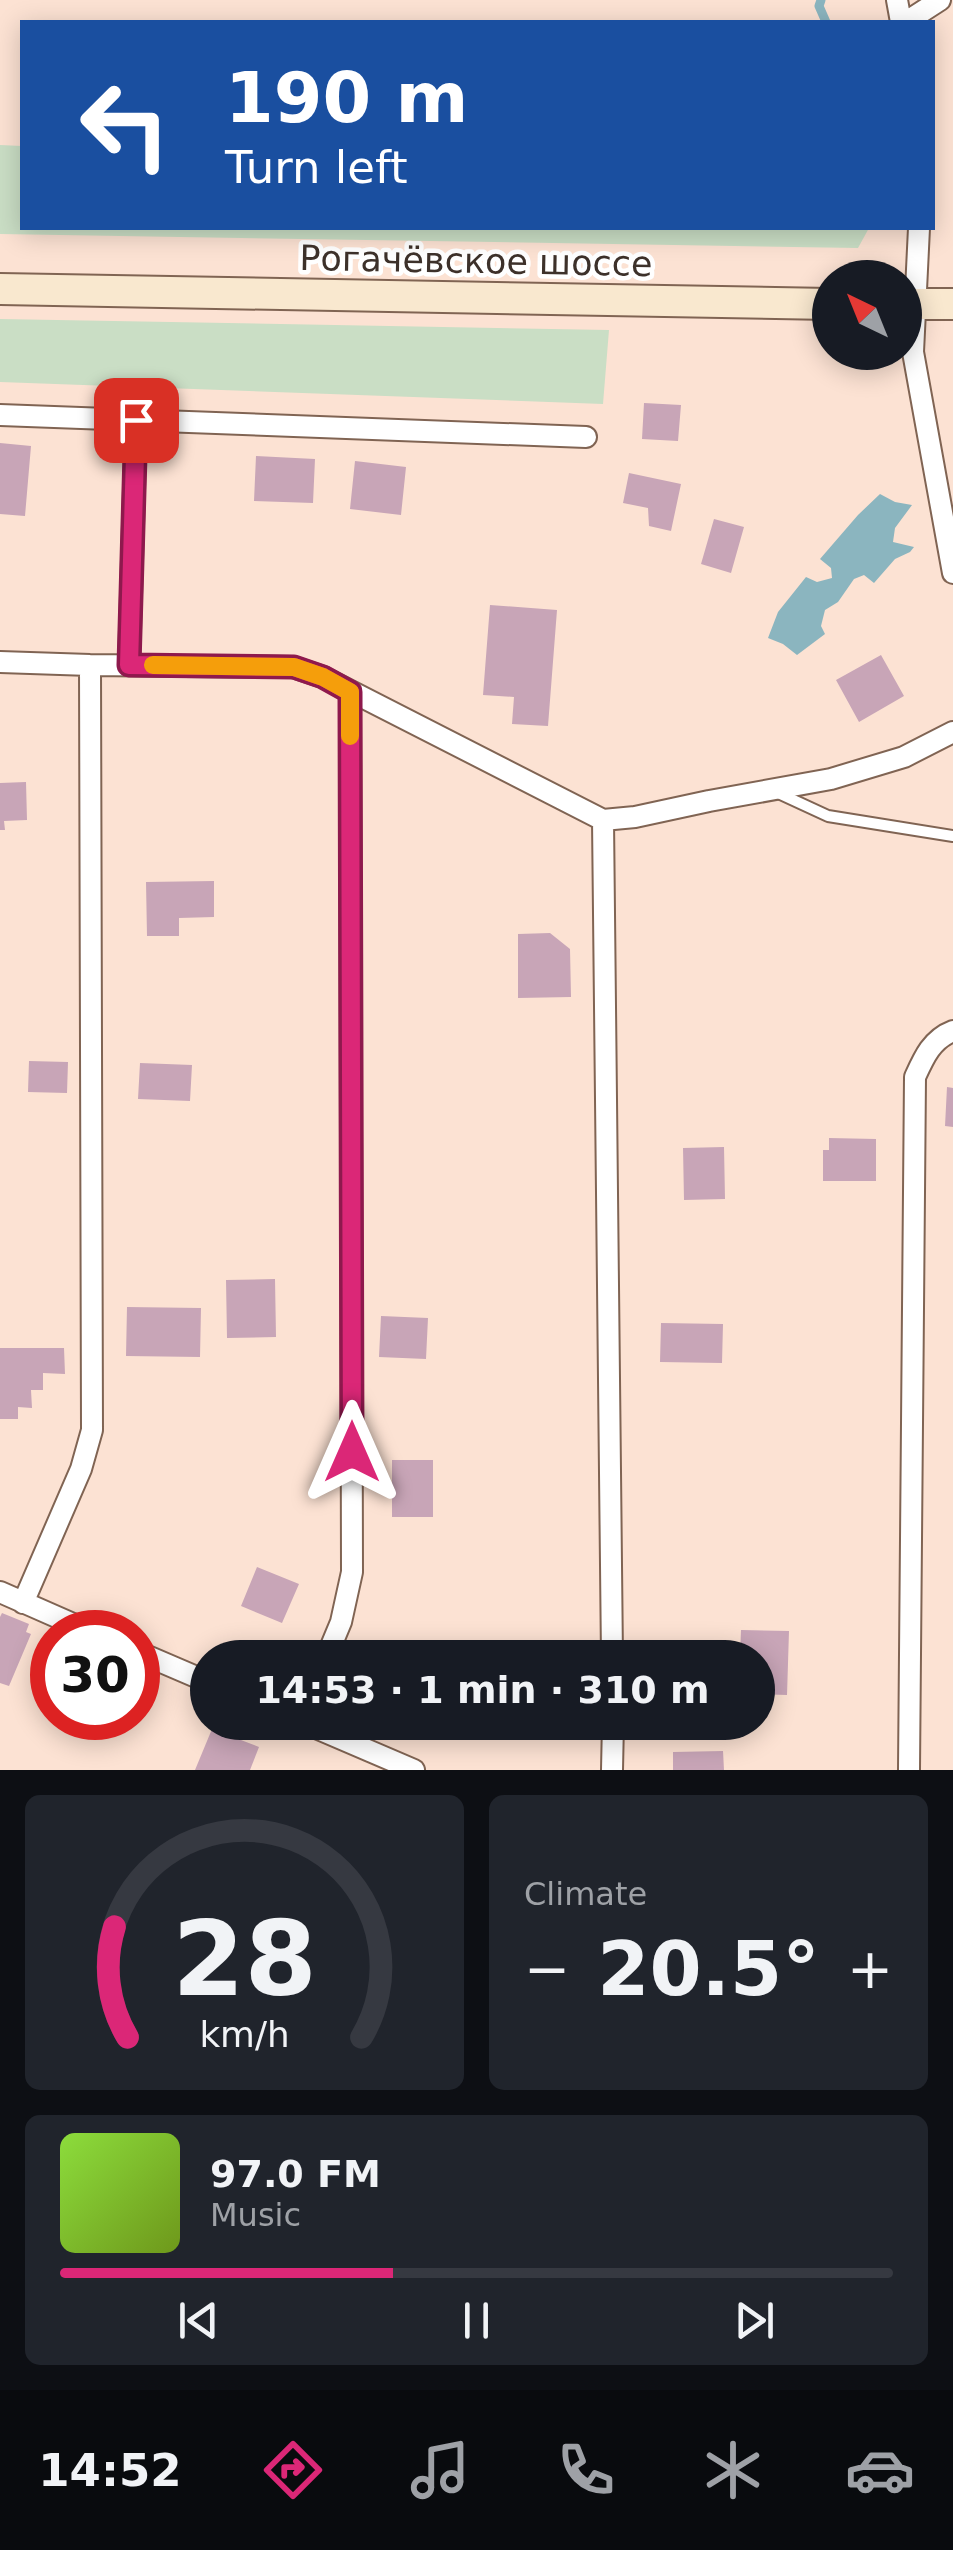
<!DOCTYPE html>
<html lang="en">
<head>
<meta charset="utf-8">
<style>
	body { margin:0; font-family:"DejaVu Sans",sans-serif; background:#20242c; color:#f1f3f6; height:100vh; display:flex; flex-direction:column; font-size:38px; white-space:nowrap }
	* { box-sizing:border-box; margin:0 }
	p { font-size:32px; color:#9ea1a6 }
	.icon { flex:none; width:55px; height:55px; fill:none; stroke:currentColor; stroke-width:2; stroke-linecap:round; stroke-linejoin:round }
	.map { position:relative; height:1770px; overflow:hidden }
	.panel { display:flex; flex-direction:column; gap:25px; padding:25px; background:#0d0f14; flex:1 }
	.panel>* { flex:none }
	.banner { position:absolute; left:20px; top:20px; width:915px; height:210px; border-radius:0px; box-shadow:0 5px 25px #0003; background:#1a4fa0; color:#fff; overflow:hidden }
	.needle { width:65px; rotate:317deg }
	.buttons { position:absolute; left:812px; top:260px; display:grid; gap:20px }
	.buttons a { display:grid; place-items:center; width:110px; height:110px; border-radius:50%; background:#171b24; box-shadow:0 5px 25px #0003; font-size:50px }
	.speed { position:absolute; left:30px; top:1610px; display:flex; gap:20px; font-size:50px; font-weight:700; text-align:center }
	.speed>* { display:grid; place-content:center; width:130px; height:130px; border-radius:50%; background:#171b24; box-shadow:0 5px 25px #0003; line-height:1 }
	.speed .limit { border:15px solid #d22; background:#fff; color:#111 }
	.pin { position:absolute; display:grid; place-items:center; width:85px; height:85px; color:#fff; margin:-42px; border-radius:20px; box-shadow:0 5px 15px #0006 }
	.me { position:absolute; width:110px; margin:-55px; rotate:0deg; stroke-linejoin:round; filter:drop-shadow(0 0 8px #0008) }
	.turn { display:flex; align-items:center; gap:35px; height:210px; padding:0 40px; font-size:45px }
	.turn .icon { width:130px; height:130px; stroke-width:2.5 }
	.turn b { display:block; font-size:70px; line-height:85px }
	.big { font-size:75px; font-weight:700; line-height:1.1 }
	.panel .widget { flex:1; display:flex; flex-direction:column; justify-content:center; gap:15px; min-width:0; padding:0 35px; border-radius:15px; background:#20242c }
	.panel .dial { align-items:center; gap:0 }
	.dial svg { height:260px; overflow:visible; fill:none; stroke:#363941; stroke-width:7; stroke-linecap:round; text-anchor:middle }
	.dial text { fill:#f1f3f6; stroke:none }
	.song { display:flex; align-items:center; gap:30px }
	.cover { width:120px; height:120px; border-radius:15px; background:linear-gradient(135deg,hsl(90 70% 55%),hsl(80 70% 35%)) }
	.played { height:10px; border-radius:5px; background:linear-gradient(90deg,#db2777 40%,#363941 40%) }
	.keys { display:flex; justify-content:space-around; direction:ltr }
	.heat { display:flex; justify-content:space-between; align-items:center; font-size:55px; direction:ltr }
	.panel .tiles { flex:1; display:grid; gap:25px; grid-template-columns:1fr 1fr }
	.widget:last-child { grid-column:span 2 }
	.trip { position:absolute; left:190px; top:1640px; width:585px; height:100px; border-radius:50px; background:#171b24; box-shadow:0 5px 25px #0003; font-weight:700; line-height:100px; text-align:center }
	.tabs { display:flex; height:160px; justify-content:space-around; align-items:center; background:#090b0e; color:#9ea1a6 }
	.tabs .icon { width:70px; height:70px }
	.tabs .selected { color:#db2777 }
	.tabs b { font-size:45px; color:#f1f3f6 }
	.map>svg:first-child { display:block }
</style>
</head>
<body>
<div class="map">
<svg width="953" height="1770" viewBox="0 0 953 1770">
	<rect width="100%" height="100%" fill="#fce2d3"/>
	<!-- green -->
	<path fill="#cadec5" d="M0,145l22,1v82h847l-11,20 -858,-14z
		M0,319l609,11 -6,74 -603,-22z"/>
	<!-- water -->
	<path fill="#8bb5bf" d="M880,494l15,8 17,3 -17,23 -2,14 21,5 -4,5 -15,7 -21,24 -10,-8 -10,4 -16,23 -13,8 -4,16 4,8 -28,21 -14,-11 -15,-6 10,-26 28,-35 11,5 15,-4 -1,-10 -11,-9 38,-44z"/>
	<g fill="none" stroke-linecap="round" stroke-linejoin="round">
		<!-- stream -->
		<path stroke="#8bb5bf" stroke-width="9" d="M821,0l-2,6 7,16"/>
	</g>
	<!-- building -->
	<path fill="#c8a5b7" d="M644,403l37,2 -3,36 -36,-2z
		M0,443l31,3 -6,70 -25,-2z
		M256,456l59,3 -2,44 -59,-2z
		M355,461l51,6 -5,48 -51,-6z
		M629,473l52,11 -10,47 -22,-5 -1,-18 -25,-5z
		M714,519l30,8 -13,46 -30,-9z
		M490,605l67,5 -9,116 -36,-2 2,-27 -31,-2z
		M881,655l23,41 -45,26 -23,-42z
		M26,782l1,38 -23,1 1,9h-5v-47z
		M214,881v36l-35,1v18h-32l-1,-54z
		M550,933l20,16 1,48 -53,1v-64z
		M29,1061l39,1 -1,31 -39,-1z
		M140,1063l52,2 -2,36 -52,-2z
		M947,1087l6,1v39l-8,-1z
		M829,1138l47,1v42h-53v-31h6z
		M724,1147l1,52 -41,1 -1,-52z
		M275,1279l1,58 -49,1 -1,-58z
		M127,1307l74,1 -1,49 -74,-1z
		M381,1316l47,2 -2,41 -47,-2z
		M661,1323l62,1 -1,39 -62,-1z
		M0,1348h64l1,26 -22,-1v17h-12l1,18 -14,-1v12h-18z
		M392,1460h41v57h-41z
		M257,1567l42,17 -17,39 -41,-17z
		M2,1613l27,11 -3,8 5,2 -22,52 -9,-3v-66z
		M741,1630l48,1 -2,64 -29,-1v-36h-18z
		M212,1729l47,18 -9,23h-55z
		M723,1751l1,19h-51v-18z"/>
	<g fill="none" stroke-linecap="round" stroke-linejoin="round">
		<!-- lane casing -->
		<g stroke="#806453" stroke-width="14">
			<path id="lane" d="M776,792l52,24 125,20"/>
		</g>
		<!-- street casing -->
		<g stroke="#806453" stroke-width="24">
			<path id="street" d="M897,0l4,22
				M906,22l34,-22
				M919,228l-6,124 40,221
				M0,415l586,22
				M0,662l90,3 203,2 30,10 280,143 32,-3 74,-16 122,-22 73,-22 49,-25
				M129,665l7,-245
				M603,820l9,838
				M0,1592l91,40
				M23,1603l58,-134 11,-39 -2,-765
				M138,1652l70,30
				M326,1658l15,-36 11,-50 -2,-880
				M302,1722l112,48
				M612,1770l1,-48
				M909,1770l6,-693c9,-20 17,-38 38,-46"/>
		</g>
		<!-- secondary casing -->
		<g stroke="#806453" stroke-width="34">
			<path id="secondary" d="M0,289l830,15
				M905,304h48"/>
		</g>
		<!-- lane -->
		<use href="#lane" stroke="#fff" stroke-width="10"/>
		<!-- street -->
		<use href="#street" stroke="#fff" stroke-width="20"/>
		<!-- secondary -->
		<use href="#secondary" stroke="#f9e8cf" stroke-width="30"/>
	</g>
	<g fill="none" stroke-linecap="round" stroke-linejoin="round">
		<!-- route casing -->
		<g stroke="#8e194d" stroke-width="25">
			<path id="route" d="M136,420l-7,245 165,2 29,10 27,15 2,760"/>
		</g>
		<!-- route -->
		<use href="#route" stroke="#db2777" stroke-width="18"/>
		<!-- slow -->
		<path stroke="#f59e0b" stroke-width="18" d="M153,665l141,2 29,10 27,15v44"/>
	</g>
	<g text-anchor="middle" stroke-width="9" stroke-linejoin="round" paint-order="stroke">
		<!-- street labels -->
		<g font-size="35" fill="#3d312a" stroke="#fff">
			<text transform="translate(476 261) rotate(1)" y="12">Рогачёвское шоссе</text>
		</g>
	</g>
</svg>
<div class="buttons">
<a><svg class="needle" viewBox="-14 -14 28 28"><path d="M0-13l5 13h-10z" fill="#e53935"/><path d="M0 13l5-13h-10z" fill="#9ea1a6"/></svg></a>
</div>
<div class="speed"><div class="limit">30</div></div>
<div class="pin" style="left:136px;top:420px;background:#d93025"><svg class="icon" aria-label="arrive" viewBox="0 0 24 24"><path d="M6 21V4h12l-3 4 3 4H6"/></svg></div>
<svg class="me" style="left:352px;top:1452px" viewBox="-20 -20 40 40"><path d="M0-17L14 15 0 8-14 15z" fill="#db2777" stroke="#fff" stroke-width="4"/></svg>
<div class="trip">14:53 · 1 min · 310 m</div>
<div class="banner">
<div class="turn"><svg class="icon" aria-label="left" viewBox="0 0 24 24"><path d="M17 20v-9H6M10 6l-5 5 5 5"/></svg><div><b>190 m</b>Turn left</div></div>
</div>
</div>
<section class="panel">
<div class="tiles">
<div class="widget dial"><svg viewBox="0 0 100 80">
<path d="M14 69A42 42 0 1 1 86 69"/>
<path d="M14 69A42 42 0 0 1 10 35" stroke="#db2777"/>
<text x="50" y="56" font-size="32" font-weight="700">28</text>
<text x="50" y="72" font-size="11">km/h</text>
</svg></div>
<div class="widget"><p>Climate</p>
<div class="heat"><a>−</a><b class="big">20.5°</b><a>+</a></div>
</div>
<div class="widget">
<div class="song"><i class="cover"></i><div><b>97.0 FM</b><p>Music</p></div></div>
<div class="played"></div>
<div class="keys"><svg class="icon" aria-label="previous" viewBox="0 0 24 24"><path d="M18 5L8 12l10 7zM5 5v14"/></svg><svg class="icon" aria-label="pause" viewBox="0 0 24 24"><path d="M8 5v14M16 5v14"/></svg><svg class="icon" aria-label="next" viewBox="0 0 24 24"><path d="M6 5l10 7-10 7zM19 5v14"/></svg></div>
</div>
</div>
</section>
<nav class="tabs">
<b>14:52</b>
<svg class="icon selected" aria-label="directions" viewBox="0 0 24 24"><path d="M12 3l9 9-9 9-9-9zM9 14v-3h6M13 9l2 2-2 2"/></svg>
<svg class="icon" aria-label="music" viewBox="0 0 24 24"><path d="M9 18V5l10-2v13"/><circle cx="6" cy="18" r="3"/><circle cx="16" cy="16" r="3"/></svg>
<svg class="icon" aria-label="phone" viewBox="0 0 24 24"><path d="M5 4h4l2 5-3 2q2 4 5 5l2-3 5 2v4C11 20 4 13 5 4z"/></svg>
<svg class="icon" aria-label="climate" viewBox="0 0 24 24"><path d="M12 3v18M4 7l16 10M4 17L20 7"/></svg>
<svg class="icon" aria-label="car" viewBox="0 0 24 24"><path d="M5 17H2v-5l4-1 3-4h7l3 4 3 1v5h-3M9 17h6M6 11h13"/><circle cx="7" cy="17" r="2"/><circle cx="17" cy="17" r="2"/></svg>
</nav>
</body>
</html>
